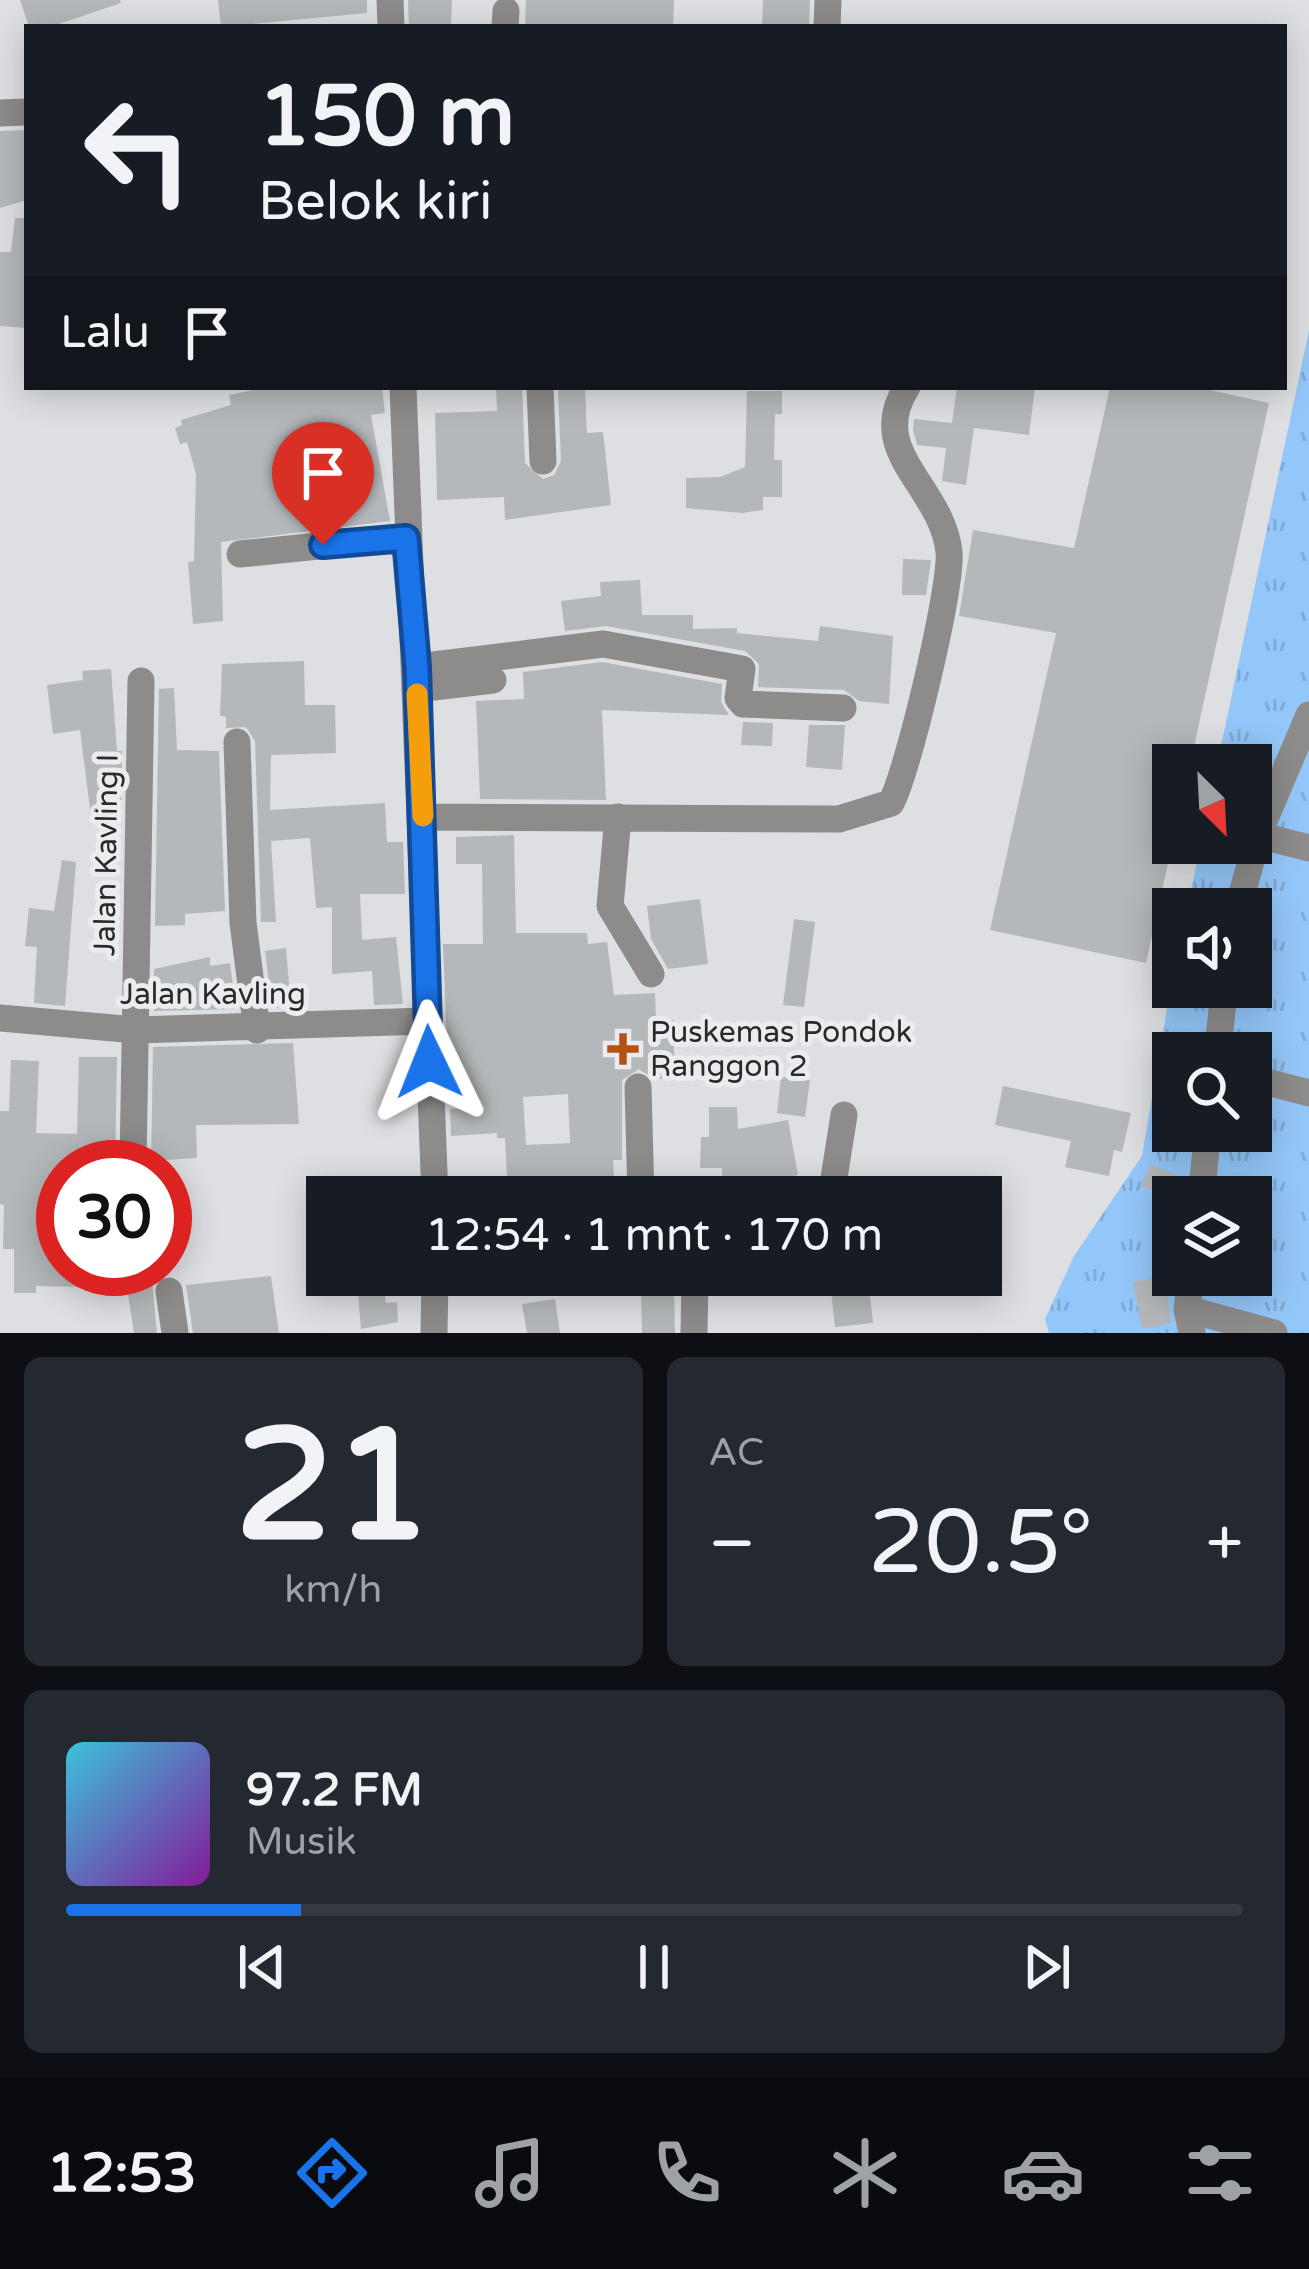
<!DOCTYPE html>
<html lang="id">
<head>
<meta charset="utf-8">
<style>
	body { margin:0; font-family:"Varela Round",sans-serif; background:#242831; color:#f1f3f6; height:100vh; display:flex; flex-direction:column; font-size:45px; white-space:nowrap }
	* { box-sizing:border-box; margin:0 }
	p { font-size:39px; color:#9ea1a6 }
	.icon { flex:none; width:66px; height:66px; fill:none; stroke:currentColor; stroke-width:2; stroke-linecap:round; stroke-linejoin:round }
	.map { position:relative; height:1333px; overflow:hidden }
	.panel { display:flex; flex-direction:column; gap:24px; padding:24px; background:#0d0f14; flex:1 }
	.panel>* { flex:none }
	.top-card { position:absolute; left:24px; top:24px; width:1263px; height:366px; border-radius:0px; box-shadow:0 6px 30px #0003; background:#171b24; color:#f1f3f6; overflow:hidden }
	.needle { width:78px; rotate:156deg }
	.tools { position:absolute; left:1152px; top:744px; display:grid; gap:24px }
	.tools a { display:grid; place-items:center; width:120px; height:120px; border-radius:0px; background:#171b24; box-shadow:0 6px 30px #0003; font-size:60px }
	.speed { position:absolute; left:36px; top:1140px; display:flex; gap:24px; font-size:60px; font-weight:700; text-align:center }
	.speed>* { display:grid; place-content:center; width:156px; height:156px; border-radius:50%; background:#171b24; box-shadow:0 6px 30px #0003; line-height:1 }
	.speed .limit { border:18px solid #d22; background:#fff; color:#111 }
	.pin { position:absolute; display:grid; place-items:center; width:102px; height:102px; color:#fff; margin:-123px -51px; border-radius:50% 50% 50% 0; rotate:-45deg; box-shadow:0 0 12px #0007 }
	.pin .icon { rotate:45deg }
	.me { position:absolute; width:132px; margin:-66px; rotate:358deg; stroke-linejoin:round; filter:drop-shadow(0 0 9px #0008) }
	.turn { display:flex; align-items:center; gap:42px; height:252px; padding:0 36px; font-size:54px }
	.turn .icon { width:156px; height:156px; stroke-width:2.5 }
	.turn b { display:block; font-size:84px; line-height:102px }
	.then { display:flex; align-items:center; height:114px; padding:0 36px; background:#0003; gap:24px; font-size:45px }
	.big { font-size:90px; font-weight:600; line-height:1.1 }
	.panel .tile { flex:1; display:flex; flex-direction:column; justify-content:center; gap:18px; min-width:0; padding:0 42px; border-radius:18px; background:#242831 }
	.panel .dial { align-items:center; gap:0 }
	.dial b { font-size:156px; line-height:1 }
	.song { display:flex; align-items:center; gap:36px }
	.cover { width:144px; height:144px; border-radius:18px; background:linear-gradient(135deg,hsl(190 70% 55%),hsl(290 70% 35%)) }
	.played { height:12px; border-radius:6px; background:linear-gradient(90deg,#1a73e8 20%,#363941 20%) }
	.keys { display:flex; justify-content:space-around; direction:ltr }
	.heat { display:flex; justify-content:space-between; align-items:center; font-size:66px; direction:ltr }
	.panel .tiles { flex:1; display:grid; gap:24px; grid-template-columns:1fr 1fr }
	.tile:last-child { grid-column:span 2 }
	.trip { position:absolute; left:306px; top:1176px; width:696px; height:120px; border-radius:0px; background:#171b24; box-shadow:0 6px 30px #0003; font-weight:600; line-height:120px; text-align:center }
	.dock { display:flex; height:192px; justify-content:space-around; align-items:center; background:#090b0e; color:#9ea1a6 }
	.dock .icon { width:84px; height:84px }
	.dock .selected { color:#1a73e8 }
	.dock b { font-size:54px; color:#f1f3f6 }
	.map>svg:first-child { display:block }
</style>
</head>
<body>
<div class="map">
<svg width="1309" height="1333" viewBox="0 0 1309 1333">
	<defs>
		<pattern id="park-tufts" width="24" height="20" patternUnits="userSpaceOnUse" patternTransform="scale(3)"><rect width="24" height="20" fill="#94c7f9"/><path d="M3 7l-1-3M5 7V3M7 7l1-3M15 17l-1-3M17 17v-4M19 17l1-3" fill="none" stroke="#80abd6"/></pattern>
	</defs>
	<rect width="100%" height="100%" fill="#dddfe2"/>
	<!-- park -->
	<path fill="url(#park-tufts)" fill-rule="evenodd" d="M1309,330v1003h-260l-4,-14 29,-63 68,-100 31,-182v13h78v-78h-64l14,-66h50v-78h-34zM1173,1053h78v78h-78zM1173,1197h78v78h-78z"/>
	<!-- building -->
	<path fill="#b5b8ba" fill-rule="evenodd" d="M20,0h100l1,3 -71,24h-21z
		M218,0h149v13l-146,14z
		M408,0h44l-1,27h-42z
		M526,0h148l-1,27h-148z
		M763,0h47l-1,27h-47z
		M25,130l2,70 -27,8v-77z
		M15,218h12v110l-27,-2v-74h11z
		M268,387h114l3,26 -14,2 19,106 -169,21 2,79 -30,3 -5,-62 6,-1 2,-87 -9,-32 -7,2 -5,-16 7,-3 -1,-5 50,-15 -2,-10z
		M496,387h26l3,76 18,16 11,-4 7,-14 -3,-71 27,-2 2,45 16,-1 8,73 -106,15 -1,-23 -67,3 -2,-87 62,-2z
		M957,387h78l-6,48 -55,-7 -8,57 -24,-4 4,-33 -29,-3 -4,-15 1,-11 38,4z
		M1110,387h86l73,16 -79,362h-17v76l-27,122 -156,-33 66,-297 -97,-17 14,-86 101,18z
		M747,391h35v23h-7l-1,46h8v37h-19v13l-21,3 -56,-5v-30l34,-1 25,-10z
		M903,559l28,1 -5,35h-24z
		M640,580l2,35h51v14l44,-1v5l81,8 2,-15 73,10 -4,68 -30,-3 -15,-11 -86,-3 1,-23 -14,-13 -139,-25 -41,5 -4,-30 40,-5 -1,-14z
		M304,661l1,44h30l1,48 -65,2 -1,55 115,-7 2,39h16l2,52h-45l2,46 34,-3 7,67 -29,1 -2,-34 -40,3v-67l-16,1 -6,-70 -39,3 5,81h-15l-6,-181 -9,-14 -20,1v-11l-6,-1 2,-52z
		M602,662l120,22 -1,18 8,13 -127,-5 4,90 -126,-1 -4,-98 48,-2 -1,-27z
		M111,669l6,82h5l-1,63 -30,3 -11,-87 -27,4 -6,-49 36,-5 -1,-9z
		M174,688l3,62 42,1 6,160 -40,3v11l-30,1 4,-237z
		M743,722l30,1 -1,23 -31,-1z
		M809,725h36l-3,45 -36,-3z
		M514,835l2,98h71l1,11 19,-2 7,53 41,-2 1,27h18v58l-20,1 -15,-10 -17,11v80h-9l2,37h-107l-3,-59h-8v-5l-46,3 -1,-27 14,-1 -4,-36 -7,1 -6,-28 -4,-101h40l-1,-80h-26v-27zM568,1094l2,49 -44,2 -3,-48z
		M62,860l14,2 -11,144 -31,-3 3,-56 -12,-1 4,-38 25,3z
		M700,899l8,65 -40,5 -17,-30 -4,-33z
		M794,919l21,3 -11,85 -21,-2z
		M286,948l5,59 -19,1 -7,-57z
		M210,957v9l20,-3 6,46 -82,2v-42z
		M293,1043l6,81 -103,1 1,33 -32,2v7h-14l2,-120z
		M79,1057h38l-2,110h-52v102h88l6,64h-23l-7,-45 -91,-2v7h-22v-44h-11l1,-44 -4,-1v-93h9l2,-51 28,1 -3,72 41,1z
		M781,1077l29,3 -5,37 -28,-4z
		M1003,1086l128,27 -9,39 -8,-2 -5,26 -44,-9 6,-26 -76,-16z
		M709,1107h28l1,22 50,-9 10,55 -41,8v14h-35v-29h-22l1,-31h8z
		M1150,1164l35,14 -5,19 -39,-10z
		M1165,1275l6,48 -29,6 -9,-47z
		M271,1276l8,57h-86l-7,-48z
		M384,1280l2,23 11,-1 1,20 -37,7 -4,-47z
		M869,1286l4,37 -38,4 -4,-37z
		M674,1287l1,46h-33l-1,-40z
		M555,1299l5,34h-33l-5,-29z"/>
	<g fill="none" stroke-linecap="round" stroke-linejoin="round">
		<!-- minor -->
		<path stroke="#8d8c8b" stroke-width="27" d="M390,0l1,27
			M505,27l1,-16
			M827,27l1,-27
			M0,113l27,-1
			M403,387l32,810
			M540,387l3,74
			M240,554l166,-17
			M417,667l186,-23 139,25 -4,29 5,6 100,4
			M417,689l76,-9
			M237,742l6,181 14,107
			M423,817l416,2 52,-16c17,-31 61,-216 58,-251 -7,-66 -84,-100 -42,-165
			M618,817l-8,89 41,68
			M1258,835l51,13
			M1238,909l20,-74 51,-120
			M0,1018l136,12 291,-9
			M1217,1053l8,-66
			M1251,1078l58,15
			M638,1087l3,110
			M133,1167l8,-486
			M831,1197l13,-82
			M1201,1197l7,-66
			M1191,1275l-4,34 5,24
			M435,1283l206,-8
			M169,1291l6,42
			M1187,1309l87,24
			M434,1333l1,-58
			M694,1333l1,-58"/>
	</g>
	<g fill="none" stroke-linecap="round" stroke-linejoin="round">
		<!-- route casing -->
		<g stroke="#114b97" stroke-width="30">
			<path id="route" d="M323,545l83,-7 11,129 12,395"/>
		</g>
		<!-- route -->
		<use href="#route" stroke="#1a73e8" stroke-width="21"/>
		<!-- slow -->
		<path stroke="#f59e0b" stroke-width="21" d="M417,694l6,122"/>
	</g>
	<!-- markers -->
	<path fill="#b45215" stroke="#eaecef" stroke-width="4.5" d="M617 1031h12v12h12v12h-12v12h-12v-12h-12v-12h12z"/>
	<g text-anchor="middle" stroke-width="10" stroke-linejoin="round" paint-order="stroke">
		<!-- street labels -->
		<g font-size="30" fill="#2a2a2b" stroke="#eaecef">
			<text transform="translate(106 855) rotate(-89)" y="10">Jalan Kavling I</text>
			<text x="213" y="1004">Jalan Kavling</text>
		</g>
		<!-- poi labels -->
		<g font-size="30" fill="#2a2a2b" stroke="#eaecef" text-anchor="start">
			<text x="650" y="1042">Puskemas Pondok<tspan x="650" dy="34">Ranggon 2</tspan></text>
		</g>
	</g>
</svg>
<div class="tools">
<a><svg class="needle" viewBox="-14 -14 28 28"><path d="M0-13l5 13h-10z" fill="#e53935"/><path d="M0 13l5-13h-10z" fill="#9ea1a6"/></svg></a>
<a><svg class="icon" aria-label="sound" viewBox="0 0 24 24"><path d="M4 9h4l5-4v14l-5-4H4zM17 9q2 3 0 6"/></svg></a>
<a><svg class="icon" aria-label="search" viewBox="0 0 24 24"><circle cx="10" cy="10" r="6"/><path d="M15 15l6 6"/></svg></a>
<a><svg class="icon" aria-label="layers" viewBox="0 0 24 24"><path d="M12 4l9 5-9 5-9-5zM3 14l9 5 9-5"/></svg></a>
</div>
<div class="speed"><div class="limit">30</div></div>
<div class="pin" style="left:323px;top:545px;background:#d93025"><svg class="icon" aria-label="arrive" viewBox="0 0 24 24"><path d="M6 21V4h12l-3 4 3 4H6"/></svg></div>
<svg class="me" style="left:429px;top:1062px" viewBox="-20 -20 40 40"><path d="M0-17L14 15 0 8-14 15z" fill="#1a73e8" stroke="#fff" stroke-width="4"/></svg>
<div class="trip">12:54 · 1 mnt · 170 m</div>
<div class="top-card">
<div class="turn"><svg class="icon" aria-label="left" viewBox="0 0 24 24"><path d="M17 20v-9H6M10 6l-5 5 5 5"/></svg><div><b>150 m</b>Belok kiri</div></div>
<div class="then">Lalu<svg class="icon" aria-label="arrive" viewBox="0 0 24 24"><path d="M6 21V4h12l-3 4 3 4H6"/></svg></div>
</div>
</div>
<section class="panel">
<div class="tiles">
<div class="tile dial"><b>21</b><p>km/h</p></div>
<div class="tile"><p>AC</p>
<div class="heat"><a>−</a><b class="big">20.5°</b><a>+</a></div>
</div>
<div class="tile">
<div class="song"><i class="cover"></i><div><b>97.2 FM</b><p>Musik</p></div></div>
<div class="played"></div>
<div class="keys"><svg class="icon" aria-label="previous" viewBox="0 0 24 24"><path d="M18 5L8 12l10 7zM5 5v14"/></svg><svg class="icon" aria-label="pause" viewBox="0 0 24 24"><path d="M8 5v14M16 5v14"/></svg><svg class="icon" aria-label="next" viewBox="0 0 24 24"><path d="M6 5l10 7-10 7zM19 5v14"/></svg></div>
</div>
</div>
</section>
<nav class="dock">
<b>12:53</b>
<svg class="icon selected" aria-label="directions" viewBox="0 0 24 24"><path d="M12 3l9 9-9 9-9-9zM9 14v-3h6M13 9l2 2-2 2"/></svg>
<svg class="icon" aria-label="music" viewBox="0 0 24 24"><path d="M9 18V5l10-2v13"/><circle cx="6" cy="18" r="3"/><circle cx="16" cy="16" r="3"/></svg>
<svg class="icon" aria-label="phone" viewBox="0 0 24 24"><path d="M5 4h4l2 5-3 2q2 4 5 5l2-3 5 2v4C11 20 4 13 5 4z"/></svg>
<svg class="icon" aria-label="climate" viewBox="0 0 24 24"><path d="M12 3v18M4 7l16 10M4 17L20 7"/></svg>
<svg class="icon" aria-label="car" viewBox="0 0 24 24"><path d="M5 17H2v-5l4-1 3-4h7l3 4 3 1v5h-3M9 17h6M6 11h13"/><circle cx="7" cy="17" r="2"/><circle cx="17" cy="17" r="2"/></svg>
<svg class="icon" aria-label="filters" viewBox="0 0 24 24"><path d="M4 7h16M4 17h16"/><circle cx="9" cy="7" r="2"/><circle cx="15" cy="17" r="2"/></svg>
</nav>
</body>
</html>
